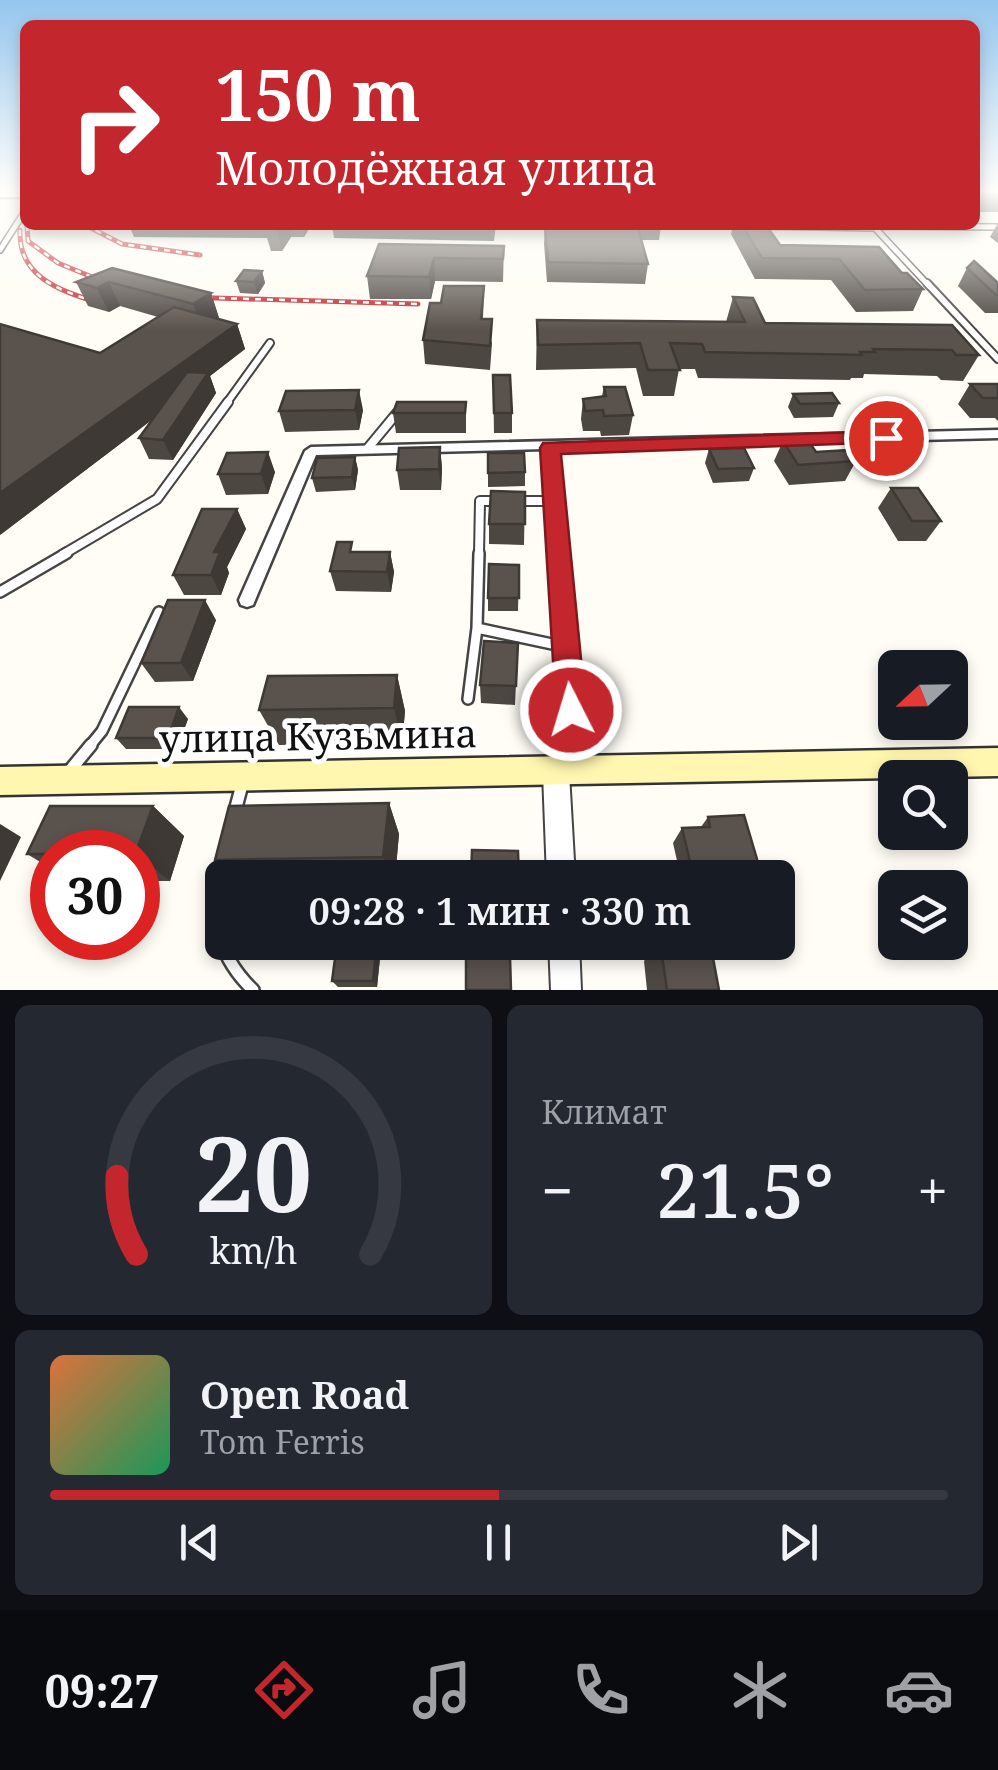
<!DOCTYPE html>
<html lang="ru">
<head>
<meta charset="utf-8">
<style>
	body { margin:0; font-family:"Noto Serif",serif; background:#242831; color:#f1f3f6; height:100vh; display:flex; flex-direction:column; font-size:38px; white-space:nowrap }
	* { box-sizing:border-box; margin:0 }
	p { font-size:32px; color:#9ea1a6 }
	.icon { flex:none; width:55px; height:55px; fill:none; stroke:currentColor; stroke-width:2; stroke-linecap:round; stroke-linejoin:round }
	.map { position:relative; height:990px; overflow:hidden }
	.drawer { display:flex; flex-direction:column; gap:15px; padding:15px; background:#0d0f14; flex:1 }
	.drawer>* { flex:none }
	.hud { position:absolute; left:20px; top:20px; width:960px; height:210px; border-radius:15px; box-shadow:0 5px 15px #0003; background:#c4262e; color:#fff; overflow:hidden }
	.needle { width:65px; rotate:248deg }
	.fabs { position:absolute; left:878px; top:650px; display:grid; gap:20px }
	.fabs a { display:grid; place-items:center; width:90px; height:90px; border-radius:15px; background:#171b24; box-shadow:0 5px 15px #0003; font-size:50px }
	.speed { position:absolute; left:30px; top:830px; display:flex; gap:20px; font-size:50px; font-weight:700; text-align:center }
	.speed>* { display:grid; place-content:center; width:130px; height:130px; border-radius:50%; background:#171b24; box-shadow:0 5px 15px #0003; line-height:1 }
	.speed .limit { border:15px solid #d22; background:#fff; color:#111 }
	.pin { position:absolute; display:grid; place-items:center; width:85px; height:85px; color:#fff; margin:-42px; border:5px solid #fff; border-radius:50%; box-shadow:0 2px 10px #0007 }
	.me { position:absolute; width:110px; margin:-55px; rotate:355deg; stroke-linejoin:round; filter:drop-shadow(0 0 8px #0008) }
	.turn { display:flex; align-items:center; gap:35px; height:210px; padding:0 30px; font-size:45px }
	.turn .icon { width:130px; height:130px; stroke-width:2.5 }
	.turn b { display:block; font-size:70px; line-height:85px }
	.big { font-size:75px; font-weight:600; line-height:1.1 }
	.drawer .widget { flex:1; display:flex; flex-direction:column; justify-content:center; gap:15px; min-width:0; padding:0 35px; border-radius:15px; background:#242831 }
	.drawer .dial { align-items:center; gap:0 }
	.dial svg { height:260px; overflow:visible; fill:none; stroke:#363941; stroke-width:7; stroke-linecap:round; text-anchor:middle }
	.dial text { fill:#f1f3f6; stroke:none }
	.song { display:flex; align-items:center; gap:30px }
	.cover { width:120px; height:120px; border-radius:15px; background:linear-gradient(135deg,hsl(20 70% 55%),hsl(150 70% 35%)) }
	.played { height:10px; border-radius:5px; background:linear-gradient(90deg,#c4262e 50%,#363941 50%) }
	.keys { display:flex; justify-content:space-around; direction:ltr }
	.heat { display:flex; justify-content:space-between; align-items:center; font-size:55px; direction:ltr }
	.drawer .tiles { flex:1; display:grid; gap:15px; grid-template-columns:1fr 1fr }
	.widget:last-child { grid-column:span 2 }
	.trip { position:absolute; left:205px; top:860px; width:590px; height:100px; border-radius:15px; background:#171b24; box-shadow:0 5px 15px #0003; font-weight:600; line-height:100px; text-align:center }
	.tab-bar { display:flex; height:160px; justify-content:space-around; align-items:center; background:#090b0e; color:#9ea1a6 }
	.tab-bar .icon { width:70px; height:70px }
	.tab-bar .active { color:#c4262e }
	.tab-bar b { font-size:45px; color:#f1f3f6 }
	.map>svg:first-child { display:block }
</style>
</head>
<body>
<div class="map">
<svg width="998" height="990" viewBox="0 0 998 990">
	<rect width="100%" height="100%" fill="#fffdf5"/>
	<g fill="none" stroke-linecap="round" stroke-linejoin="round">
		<!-- service-far4 casing -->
		<g stroke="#444" stroke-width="8">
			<path id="service-far4" d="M654,225l86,1
				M759,226l116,2 54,58
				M874,226l124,1
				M0,250l25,-39"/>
		</g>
		<!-- service-far3 casing -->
		<g stroke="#444" stroke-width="10">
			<path id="service-far3" d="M927,283l71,76
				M226,404l44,-61"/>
		</g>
		<!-- service-far2 casing -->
		<g stroke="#444" stroke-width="12">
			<path id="service-far2" d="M368,448l29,-35h5
				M517,501h38
				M62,555l95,-56 71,-97
				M479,555l1,-54h18"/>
		</g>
		<!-- service-far1 casing -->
		<g stroke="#444" stroke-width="14">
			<path id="service-far1" d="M479,553l-2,75 89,19
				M0,592l67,-39
				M468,699l9,-71
				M89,747l13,-16 57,-119"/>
		</g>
		<!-- service casing -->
		<g stroke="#444" stroke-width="16">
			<path id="service" d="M67,774l24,-29
				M235,811l8,-30
				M223,859c-12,52 -10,93 30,131"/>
		</g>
		<!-- minor casing -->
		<g stroke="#444" stroke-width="5">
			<path id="minor" d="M0,193h25v4h-25z
				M998,430v8l-441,11 29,322 -3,7 -7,3 -7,-3 -3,-7 -22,-322 -228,6 -63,150 -6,2 -6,-2 -2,-5 66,-149 6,-4z"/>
		</g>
		<!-- tertiary casing -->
		<g stroke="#444" stroke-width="4">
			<path id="tertiary" d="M556,760l9,4 4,9 6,105h-28l-4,-105 4,-9z
				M549,942h30l2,48h-30z"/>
		</g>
		<!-- secondary casing -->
		<g stroke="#333" stroke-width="5">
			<path id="secondary" d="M998,748v28l-998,19v-28z"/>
		</g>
		<!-- service-far4 -->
		<use href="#service-far4" stroke="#fff" stroke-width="5"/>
		<!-- service-far3 -->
		<use href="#service-far3" stroke="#fff" stroke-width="6"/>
		<!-- service-far2 -->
		<use href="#service-far2" stroke="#fff" stroke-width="8"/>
		<!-- service-far1 -->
		<use href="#service-far1" stroke="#fff" stroke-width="9"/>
		<!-- service -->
		<use href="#service" stroke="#fff" stroke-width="11"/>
		<!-- minor -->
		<use href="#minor" fill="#fff" fill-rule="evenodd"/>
		<!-- tertiary -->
		<use href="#tertiary" fill="#fff" fill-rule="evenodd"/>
		<!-- secondary -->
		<use href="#secondary" fill="#fff6b0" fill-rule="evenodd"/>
		<!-- rail casing -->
		<g stroke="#c4262e" stroke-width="5">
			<path id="rail" d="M27,225l1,16 30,22 56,23
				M85,225l37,19 78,11
				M20,230c-2,46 38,60 76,72
				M183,297l235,7"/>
		</g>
		<!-- rail -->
		<use href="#rail" stroke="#fff" stroke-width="2.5" stroke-dasharray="6" stroke-linecap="butt"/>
	</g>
	<!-- wall -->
	<path fill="#4d4742" d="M975,191h23v21h-23z
		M998,223v20l-8,-6z
		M129,225h182l-7,12h-13l-9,14h-11l-4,-13 -133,-1z
		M332,225h164l-2,16 -160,-3z
		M545,225h116l-2,15h-18l7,24 -3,20 -98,-2 -3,-38z
		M733,225h33l14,20 122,28 21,16 -10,22 -57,1 -25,-32 -76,-1 -24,-45z
		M379,244l125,2 -1,36 -68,-1 -4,18h-61l-3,-23z
		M112,268l99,25 8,25 -1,1 19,5 8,25 -35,27 6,17 -43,67 -24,-1 -10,-21 14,-19 -153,116 100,-182 58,-36 -38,-11 -11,6 -21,-6 -12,-24z
		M967,268l31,15v30h-13l-27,-27z
		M262,271l3,12 -7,11 -18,-1 -4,-12z
		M484,286l-1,33 9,24 -2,27 -65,-6 -2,-24 18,-37z
		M733,297l32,26 187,2 27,30 -16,26 -22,-1 -4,-4 -73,-2 -1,4h-12l-1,2 -152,-2 -3,-9h-16l-5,27h-31l-7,-28 -100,2 1,-50 189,2z
		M493,375l19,38v20h-18z
		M970,384h28v37l-3,-3h-25l-12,-14z
		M604,387l29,28 -4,20 -28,1 -1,-5h-17l-2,-12 2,-20 19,-3z
		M793,394l46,9 -6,14 -39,1 -6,-11z
		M466,402v31h-70l-3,-20z
		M363,410l-4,20 -74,2 -6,-21z
		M783,441l33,11 40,9 -11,20 -56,4 -15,-24z
		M440,447l2,21 -1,22h-41l-3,-20z
		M709,449l45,19 -5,13 -36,2 -8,-20z
		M488,453l37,19v14l-37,1z
		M355,457l3,13 -3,20 -39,2 -4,-14z
		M275,472l-7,22 -42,1 -8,-21z
		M891,488l50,33 -15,20h-28l-20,-33z
		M525,492l-1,53 -35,-1v-20z
		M237,509l9,20 -19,38 2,6 -8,22h-37l-11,-20z
		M355,552h35l4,20 -3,20 -55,-1 -6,-20z
		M519,565l-1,46h-30v-13z
		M216,620l-23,61 -38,1 -14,-19z
		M518,643l-3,62 -34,-2 -1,-18z
		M397,675l8,36 -3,33 -123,1 -20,-35z
		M188,719l-11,30h-51l-10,-11z
		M389,803l10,31 -4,44h-162l-18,-18z
		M153,806l31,30 -14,45h-32v-29h-86v17l-25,-15z
		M708,817l54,59 -1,2h-80l-8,-35 9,-15 19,-1z
		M658,942h52l9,48h-72l-3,-29z
		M376,951l4,7 -3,29h-39l-6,-6z"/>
	<!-- shaded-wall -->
	<path fill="#3f3936" d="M280,225h9l2,12 -9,14 -5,-23z
		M302,225h9l-7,12z
		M434,258l1,23 -4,18 -2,-22z
		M262,271l3,12 -7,11 -4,-12z
		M109,282l11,24 -11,6 -12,-24z
		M211,293l8,25 -16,11 -10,-25z
		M237,324l8,25 -35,27 6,17 -43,67 -10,-20 40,-59 -203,154v-42z
		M359,390l4,20 -4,20 -4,-20z
		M440,447l2,21 -1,22 -2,-21z
		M268,452l7,20 -7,22 -7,-20z
		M355,457l3,13 -3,20 -3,-13z
		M237,509l9,20 -19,38 2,6 -8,22 -10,-20 3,-23z
		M390,552l4,20 -3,20 -4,-20z
		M205,600l11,20 -23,61 -12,-18z
		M397,675l8,36 -3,33 -8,-36z
		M179,707l9,12 -11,30 -9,-11z
		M389,803l10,31 -4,44h-3l-9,-21z
		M153,806l31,30 -14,45 -32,-25 -2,-4z
		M0,824l21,13 -21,44z
		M376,951l4,7 -3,29 -4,-6z"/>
	<!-- building -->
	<path fill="#5a524d" stroke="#3f3936" stroke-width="2.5" d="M975,191h23v5h-23z
		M267,225h13l-3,3 -12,1z
		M545,225h92l11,39 -100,-2z
		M742,225h24l14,20 99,2 23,26h5l16,16 -58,1 -26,-31 -77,-1z
		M379,244l125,2 -1,13 -69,-1 -5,19 -62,-1z
		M974,261l24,22v12h-2l-29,-27z
		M112,268l99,25 -18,11 -84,-22 -12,6 -21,-6z
		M244,270l18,1 -8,11 -18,-1z
		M444,286h40l-3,33h11l-2,27 -67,-6 7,-37h11z
		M733,297l20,1 12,25 187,2 27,30h-23l-4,-5 -79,-1 2,3h-15l2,3 -157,-3 -3,-8 -32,-1 10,27h-32l-8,-27 -102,2 -1,-25 208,2z
		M174,307l63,17 -237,169v-169l100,29z
		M187,372l21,1 -45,67 -24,-2z
		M493,375h17l2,38h-18z
		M970,384h28v14h-15z
		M604,387h21l8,28 -29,1 -1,-6 -18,1 -2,-12 23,-3z
		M359,390l-4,20 -76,1 7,-20z
		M832,393l7,10 -39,1 -7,-10z
		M397,402h69l-1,11h-72z
		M807,439l9,13 32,-2 8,11 -58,4 -15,-24z
		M440,447l-1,22 -42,1 2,-22z
		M744,448l10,20 -36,1 -9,-20z
		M268,452l-7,22h-43l9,-21z
		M488,453h36l1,19 -37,1z
		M355,457l-3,20 -40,1 5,-20z
		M891,488h27l23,33h-29z
		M491,491l34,1v32h-36z
		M202,509h35l-23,43h6l-9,23h-38z
		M337,542h15l-2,10h40l-3,20 -57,-1z
		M489,564l30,1v33h-31z
		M168,600h37l-24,63h-40z
		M484,641l34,2 -2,43 -36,-1z
		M397,675l-3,33 -135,2 9,-34z
		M129,707h50l-11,31h-52z
		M389,803l-6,54 -168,3 14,-54z
		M50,806h103l-17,46h-84v2h-25z
		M744,815l18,61 -36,2 -4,-14 -31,2 -9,-38 28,-1 -2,-10z
		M472,850l46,1 1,27h-48z
		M660,942h50l9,48h-52z
		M336,951h40l-3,30h-41z
		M466,957h44l1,33h-45z"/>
	<!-- sky -->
	<linearGradient id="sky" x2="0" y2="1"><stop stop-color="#95c6ee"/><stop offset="0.58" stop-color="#fffefa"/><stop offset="1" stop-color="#fffefa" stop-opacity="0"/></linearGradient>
	<rect width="998" height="330" fill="url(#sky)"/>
	<!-- route -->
	<path fill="#c4262e" stroke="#7f191e" stroke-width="2.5" d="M886,431l10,7 -3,4 -332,12 25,256 -4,10 -11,4 -11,-4 -4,-10 -16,-262 3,-5z"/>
	<g text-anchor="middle" stroke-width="10" stroke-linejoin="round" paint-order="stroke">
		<!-- near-street labels -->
		<g font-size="38" fill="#111" stroke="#fff">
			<text transform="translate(318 737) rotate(-1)" y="13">улица Кузьмина</text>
		</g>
	</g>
</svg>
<div class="fabs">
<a><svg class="needle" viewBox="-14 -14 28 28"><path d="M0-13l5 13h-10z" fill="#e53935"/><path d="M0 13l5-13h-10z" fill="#9ea1a6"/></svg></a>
<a><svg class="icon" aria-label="search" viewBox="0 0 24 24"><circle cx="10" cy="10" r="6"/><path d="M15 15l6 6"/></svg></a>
<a><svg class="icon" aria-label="layers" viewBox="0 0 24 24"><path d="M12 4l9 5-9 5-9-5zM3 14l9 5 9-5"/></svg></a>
</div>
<div class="speed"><div class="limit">30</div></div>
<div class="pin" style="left:886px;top:438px;background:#d93025"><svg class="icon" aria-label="arrive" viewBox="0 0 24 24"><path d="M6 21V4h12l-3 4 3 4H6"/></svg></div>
<svg class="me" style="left:571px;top:710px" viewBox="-20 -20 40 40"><circle r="17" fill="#c4262e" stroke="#fff" stroke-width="3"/><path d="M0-11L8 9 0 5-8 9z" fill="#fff"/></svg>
<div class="trip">09:28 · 1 мин · 330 m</div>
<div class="hud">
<div class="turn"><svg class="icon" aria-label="right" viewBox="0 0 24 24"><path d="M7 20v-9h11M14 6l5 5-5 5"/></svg><div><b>150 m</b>Молодёжная улица</div></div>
</div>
</div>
<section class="drawer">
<div class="tiles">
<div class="widget dial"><svg viewBox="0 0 100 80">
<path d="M14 69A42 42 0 1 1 86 69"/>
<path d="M14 69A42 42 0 0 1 8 45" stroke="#c4262e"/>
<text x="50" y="56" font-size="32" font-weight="700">20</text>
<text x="50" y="72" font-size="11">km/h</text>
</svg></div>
<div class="widget"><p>Климат</p>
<div class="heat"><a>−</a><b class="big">21.5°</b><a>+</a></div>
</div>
<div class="widget">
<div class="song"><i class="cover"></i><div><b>Open Road</b><p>Tom Ferris</p></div></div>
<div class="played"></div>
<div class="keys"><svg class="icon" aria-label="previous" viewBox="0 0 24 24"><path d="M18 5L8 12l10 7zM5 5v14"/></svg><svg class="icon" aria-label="pause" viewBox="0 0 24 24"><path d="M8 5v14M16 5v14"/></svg><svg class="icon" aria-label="next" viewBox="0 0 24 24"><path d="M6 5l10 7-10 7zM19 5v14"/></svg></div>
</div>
</div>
</section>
<nav class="tab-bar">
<b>09:27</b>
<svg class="icon active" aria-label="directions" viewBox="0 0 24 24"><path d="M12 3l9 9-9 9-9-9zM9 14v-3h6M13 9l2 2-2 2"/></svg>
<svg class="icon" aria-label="music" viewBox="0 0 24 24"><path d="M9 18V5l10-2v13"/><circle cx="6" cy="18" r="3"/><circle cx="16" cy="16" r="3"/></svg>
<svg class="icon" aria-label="phone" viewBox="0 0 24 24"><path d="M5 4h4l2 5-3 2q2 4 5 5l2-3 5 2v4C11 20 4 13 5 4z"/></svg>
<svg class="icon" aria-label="climate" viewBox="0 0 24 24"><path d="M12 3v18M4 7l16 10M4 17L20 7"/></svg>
<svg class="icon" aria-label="car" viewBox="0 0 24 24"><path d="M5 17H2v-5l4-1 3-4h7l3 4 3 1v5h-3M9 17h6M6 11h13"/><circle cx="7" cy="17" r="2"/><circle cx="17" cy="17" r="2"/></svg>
</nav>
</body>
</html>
